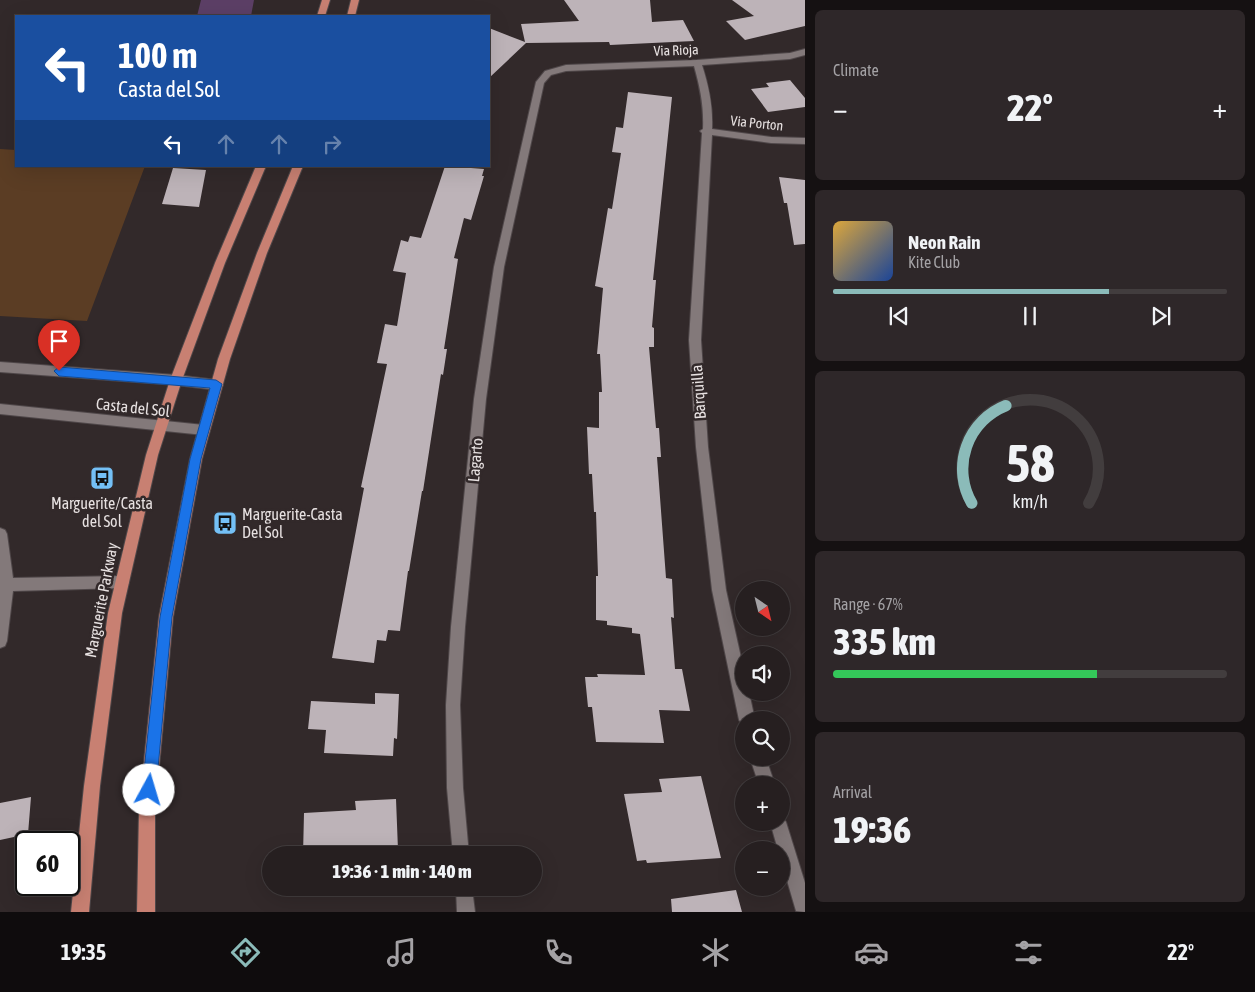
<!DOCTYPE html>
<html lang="en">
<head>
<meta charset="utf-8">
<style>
	body { margin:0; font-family:"Asap Condensed",sans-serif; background:#2e2729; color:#f1f3f6; height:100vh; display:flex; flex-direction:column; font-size:19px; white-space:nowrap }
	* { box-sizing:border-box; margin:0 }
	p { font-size:16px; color:#a4a2a5 }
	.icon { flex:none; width:28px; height:28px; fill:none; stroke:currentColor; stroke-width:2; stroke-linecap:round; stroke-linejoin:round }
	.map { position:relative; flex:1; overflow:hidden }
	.drawer { display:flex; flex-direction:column; gap:10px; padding:10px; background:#151112; width:450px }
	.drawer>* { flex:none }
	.hud { position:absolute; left:15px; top:15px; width:475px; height:152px; border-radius:0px; box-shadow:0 5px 20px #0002,0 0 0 1px #423d3e; background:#1a4fa0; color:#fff; overflow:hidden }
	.needle { width:32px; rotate:145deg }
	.fabs { position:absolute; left:735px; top:581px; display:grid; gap:10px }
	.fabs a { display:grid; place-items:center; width:55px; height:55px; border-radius:50%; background:#261f20; box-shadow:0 5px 20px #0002,0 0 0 1px #423d3e; font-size:25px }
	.speed { position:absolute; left:15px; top:831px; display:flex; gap:10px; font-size:25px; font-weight:700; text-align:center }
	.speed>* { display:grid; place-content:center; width:65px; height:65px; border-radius:50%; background:#261f20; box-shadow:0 5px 20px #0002,0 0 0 1px #423d3e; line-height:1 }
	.speed .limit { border:2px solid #111; border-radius:8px; background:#fff; color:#111 }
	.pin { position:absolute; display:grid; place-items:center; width:42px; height:42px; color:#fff; margin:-51px -21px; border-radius:50% 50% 50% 0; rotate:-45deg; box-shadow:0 0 5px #0007 }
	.pin .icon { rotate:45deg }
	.me { position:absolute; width:55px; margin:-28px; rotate:6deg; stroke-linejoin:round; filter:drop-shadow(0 0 4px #0008) }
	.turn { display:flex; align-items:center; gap:18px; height:105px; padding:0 20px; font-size:22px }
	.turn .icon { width:65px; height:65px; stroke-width:2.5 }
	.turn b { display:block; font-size:35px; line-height:42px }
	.lanes { display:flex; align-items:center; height:48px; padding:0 20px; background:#0003; justify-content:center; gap:25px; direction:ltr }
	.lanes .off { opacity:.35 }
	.big { font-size:38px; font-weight:800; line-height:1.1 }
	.drawer .tile { flex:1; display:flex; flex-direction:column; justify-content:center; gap:8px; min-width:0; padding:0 18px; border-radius:8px; background:#2e2729 }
	.drawer .dial { align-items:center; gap:0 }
	.dial svg { height:130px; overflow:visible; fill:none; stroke:#423d3e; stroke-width:7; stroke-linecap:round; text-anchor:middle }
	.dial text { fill:#f1f3f6; stroke:none }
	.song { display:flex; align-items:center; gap:15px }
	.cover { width:60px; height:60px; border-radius:8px; background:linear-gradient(135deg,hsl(40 70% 55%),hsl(220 70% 35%)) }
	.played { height:5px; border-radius:2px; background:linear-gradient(90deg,#8bbbb9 70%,#423d3e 70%) }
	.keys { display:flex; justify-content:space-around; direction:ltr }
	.heat { display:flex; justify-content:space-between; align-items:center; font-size:28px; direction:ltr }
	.charge { height:8px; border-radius:4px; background:linear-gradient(90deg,#34c759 67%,#423d3e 0) }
	.trip { position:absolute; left:262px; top:846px; width:280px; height:50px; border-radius:25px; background:#261f20; box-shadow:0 5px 20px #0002,0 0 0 1px #423d3e; font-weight:800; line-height:50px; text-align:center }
	.tabs { display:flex; height:80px; justify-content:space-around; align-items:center; background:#0f0c0d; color:#a4a2a5 }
	.tabs .icon { width:35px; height:35px }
	.tabs .current { color:#8bbbb9 }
	.tabs b { font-size:22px; color:#f1f3f6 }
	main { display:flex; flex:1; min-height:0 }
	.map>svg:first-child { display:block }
</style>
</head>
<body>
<main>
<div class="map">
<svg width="805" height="912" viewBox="0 0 805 912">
	<rect width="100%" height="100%" fill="#32292a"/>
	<!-- green -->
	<path fill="#5b3d24" d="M0,149l16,1v16h129l-58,155 -87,-5z"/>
	<!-- water -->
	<path fill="#5c3f66" d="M201,0h53l-3,16h-54z"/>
	<!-- building -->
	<path fill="#bdb3b8" d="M564,0h86l2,22 31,-2 11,21 -84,4 -1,-3 -83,1 -37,35v-50l36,14 -4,-18 58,-3z
		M732,0h73v26l-60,14 -19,-19 28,-5z
		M790,80l15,18v9l-37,5 -17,-23 18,-2 -3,-4z
		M628,92l44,5 -19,183h3l-4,47 2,1v19h-5l7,81h3l2,29h-4l9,121 6,1 2,39 -3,-1 4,52h7l8,42 -31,-1 5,33 -68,-1 -4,-35h-4l-3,-30h13l-1,-3 48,1 -5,-41 -8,-1v-5l-25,-3v-4l-11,-1v-44h2l-2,-64h-2l-2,-38h-3l-2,-47 12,1v-36h3l-2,-38h-3l6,-66 -8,-2 13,-78 4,1 9,-56 -9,-1 4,-25 7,1z
		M445,166l39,3 -2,7h2l-13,44 -7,-2 -10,40 4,1 -14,90h3l-4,26 -2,-1 -18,117h-1l-13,80h-1l-8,60 -12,-1 -2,11 -9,-1 -3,23 -42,-5 32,-170 -3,-1 26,-123 -10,-1 8,-39 12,2 9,-53 -13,-2 8,-31 7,2 2,-6 11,2z
		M173,168l33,2 -7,37 -37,-3z
		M779,177l26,3v64l-11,1 -7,-42h-3z
		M375,693l24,1 -2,45 -3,-1 -1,18 -69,-3 2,-23 -18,-1 3,-28 64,3z
		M701,776l20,82 -74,5 -1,-3 -9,1 -13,-67 38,-2 -3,-13z
		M31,797l-3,37 -28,6v-37z
		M396,799l2,51 -34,2v3h-61l1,-42 52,-3 -1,-9z
		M302,888h63v2l-64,4z
		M736,890l6,22h-70l-1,-13z"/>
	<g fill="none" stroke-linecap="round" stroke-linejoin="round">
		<!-- minor casing -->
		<g stroke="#4f4749" stroke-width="2">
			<path id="minor" d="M805,49v6l-15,4 -88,6c7,22 11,41 10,64l59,8 34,1v6l-34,-1 -59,-8 -11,205 7,107 18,143 18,81v21h5l6,28h-11v6l-5,-6 -27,-130 -16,-143 -7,-107 13,-207 -2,-2 3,-2c1,-23 -3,-42 -9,-63l-128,5 -15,4 -7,8 -40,184 -18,132 -21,228 -5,78 3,83 6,67h-16l-6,-67 -1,-83 5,-78 23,-228 20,-132 42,-185 9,-11 21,-6 131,-5 93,-7z
				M0,362l176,13 41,5 4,2 2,3 -2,3 -4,2 -41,-5 -176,-13z
				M0,404l204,21 4,1 2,4 -2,4 -4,1 -204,-21z
				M0,528l5,2 2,4 6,44 109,-2 5,1 2,5 -2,5 -5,1 -109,3 -6,50 -2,5 -5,2z
				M750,758h16l9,27h-16z
				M781,815l5,7 19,61v29l-9,-1 -15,-51v-10h-3l-8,-28h11z
				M456,888h16l3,24h-18z"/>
		</g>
		<!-- major casing -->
		<g stroke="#4f4749" stroke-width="2">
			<path id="major" d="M322,0h8l-5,16h-8z
				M351,0h8l-4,16h-8z
				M256,166h10l-41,97 -43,117 -24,75 -36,158 -22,173 -11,126h-18l13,-126 24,-173 38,-158 24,-75 45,-117z
				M293,166h10l-36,87 -37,106 -28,100 -29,158 -18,193v102h-18l2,-102 20,-193 31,-158 28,-100 39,-106z"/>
		</g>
		<!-- minor -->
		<use href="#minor" fill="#83797a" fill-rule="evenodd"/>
		<!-- major -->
		<use href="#major" fill="#c88072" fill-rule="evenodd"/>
	</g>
	<!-- route -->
	<path fill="#1a73e8" stroke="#114b97" d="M59,367l157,13 6,4 -21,75 -29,158 -16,173 -2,5 -5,2 -5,-2 -2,-5 18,-173 30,-158 20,-71 -151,-12 -5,-5z"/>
	<!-- icons -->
	<defs>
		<g id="bus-square" transform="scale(1.25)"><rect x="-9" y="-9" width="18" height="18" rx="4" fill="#74c0f6" stroke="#32292a"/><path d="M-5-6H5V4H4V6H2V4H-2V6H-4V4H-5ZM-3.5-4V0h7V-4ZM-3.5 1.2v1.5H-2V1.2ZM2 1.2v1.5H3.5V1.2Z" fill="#111"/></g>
	</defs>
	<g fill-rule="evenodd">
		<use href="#bus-square" x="102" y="478"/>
		<use href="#bus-square" x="225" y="523"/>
	</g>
	<g text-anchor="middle" stroke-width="5" stroke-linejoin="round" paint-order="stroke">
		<!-- far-street labels -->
		<g font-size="14" fill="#e7e1e1" stroke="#32292a">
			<text transform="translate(676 50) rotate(-2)" y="5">Via Rioja</text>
			<text transform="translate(757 123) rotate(6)" y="5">Via Porton</text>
		</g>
		<!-- street labels -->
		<g font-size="16" fill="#e7e1e1" stroke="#32292a">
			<text transform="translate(698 392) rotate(-94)" y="6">Barquilla</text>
			<text transform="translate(133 407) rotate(6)" y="6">Casta del Sol</text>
			<text transform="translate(475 460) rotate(-85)" y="6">Lagarto</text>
			<text transform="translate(101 600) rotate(-79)" y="6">Marguerite Parkway</text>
		</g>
		<!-- poi labels -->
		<g font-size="16" fill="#e7e1e1" stroke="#32292a">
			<text x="102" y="509">Marguerite/Casta<tspan x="102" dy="18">del Sol</tspan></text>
			<text x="242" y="520" text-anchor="start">Marguerite-Casta<tspan x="242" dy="18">Del Sol</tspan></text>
		</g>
	</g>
</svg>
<div class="fabs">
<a><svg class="needle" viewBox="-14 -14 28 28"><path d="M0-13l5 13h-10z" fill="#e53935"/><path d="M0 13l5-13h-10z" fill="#a4a2a5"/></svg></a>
<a><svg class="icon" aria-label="sound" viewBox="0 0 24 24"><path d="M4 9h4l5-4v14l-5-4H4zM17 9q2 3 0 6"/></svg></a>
<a><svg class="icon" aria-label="search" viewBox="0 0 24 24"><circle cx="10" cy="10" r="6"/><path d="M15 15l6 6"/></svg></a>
<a>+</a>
<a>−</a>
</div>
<div class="speed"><div class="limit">60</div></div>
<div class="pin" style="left:59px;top:371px;background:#d93025"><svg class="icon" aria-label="arrive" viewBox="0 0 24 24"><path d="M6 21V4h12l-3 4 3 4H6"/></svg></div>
<svg class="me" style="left:149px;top:790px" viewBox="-20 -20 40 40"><circle r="19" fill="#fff"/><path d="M0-13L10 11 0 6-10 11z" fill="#1a73e8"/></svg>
<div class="trip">19:36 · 1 min · 140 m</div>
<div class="hud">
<div class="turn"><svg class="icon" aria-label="left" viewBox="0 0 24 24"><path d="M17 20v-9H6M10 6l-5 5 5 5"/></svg><div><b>100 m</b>Casta del Sol</div></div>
<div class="lanes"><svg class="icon" aria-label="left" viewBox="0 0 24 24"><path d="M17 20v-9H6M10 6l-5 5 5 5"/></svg><svg class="icon off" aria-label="ahead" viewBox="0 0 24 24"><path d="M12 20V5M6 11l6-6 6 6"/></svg><svg class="icon off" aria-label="ahead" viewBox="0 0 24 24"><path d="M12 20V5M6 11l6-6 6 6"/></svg><svg class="icon off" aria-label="right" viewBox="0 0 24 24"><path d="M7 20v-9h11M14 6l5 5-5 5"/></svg></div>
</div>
</div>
<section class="drawer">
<div class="tile"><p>Climate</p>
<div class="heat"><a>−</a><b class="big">22°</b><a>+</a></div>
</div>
<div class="tile">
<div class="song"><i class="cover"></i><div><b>Neon Rain</b><p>Kite Club</p></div></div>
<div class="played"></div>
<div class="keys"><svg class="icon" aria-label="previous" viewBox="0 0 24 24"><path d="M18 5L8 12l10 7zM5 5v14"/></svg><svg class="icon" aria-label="pause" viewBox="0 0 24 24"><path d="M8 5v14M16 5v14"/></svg><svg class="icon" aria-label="next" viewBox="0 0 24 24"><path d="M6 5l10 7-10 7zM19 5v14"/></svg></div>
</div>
<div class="tile dial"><svg viewBox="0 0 100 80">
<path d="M14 69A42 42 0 1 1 86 69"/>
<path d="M14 69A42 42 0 0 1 35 9" stroke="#8bbbb9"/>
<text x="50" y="56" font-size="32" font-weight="700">58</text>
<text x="50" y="72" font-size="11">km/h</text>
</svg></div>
<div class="tile"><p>Range · 67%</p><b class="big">335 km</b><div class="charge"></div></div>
<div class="tile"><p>Arrival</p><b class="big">19:36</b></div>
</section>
</main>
<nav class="tabs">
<b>19:35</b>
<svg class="icon current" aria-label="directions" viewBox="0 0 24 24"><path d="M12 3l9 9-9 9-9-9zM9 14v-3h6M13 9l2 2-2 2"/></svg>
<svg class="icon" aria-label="music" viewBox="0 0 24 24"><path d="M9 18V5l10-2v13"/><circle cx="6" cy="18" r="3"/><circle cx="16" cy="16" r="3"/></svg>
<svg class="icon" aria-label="phone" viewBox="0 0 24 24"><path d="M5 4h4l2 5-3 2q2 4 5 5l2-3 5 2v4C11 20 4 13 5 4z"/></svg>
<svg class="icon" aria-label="climate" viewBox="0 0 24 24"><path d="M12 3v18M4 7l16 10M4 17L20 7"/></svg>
<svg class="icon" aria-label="car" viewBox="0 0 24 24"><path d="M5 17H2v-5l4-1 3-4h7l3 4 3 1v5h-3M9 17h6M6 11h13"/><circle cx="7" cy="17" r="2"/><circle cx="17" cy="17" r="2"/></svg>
<svg class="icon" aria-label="filters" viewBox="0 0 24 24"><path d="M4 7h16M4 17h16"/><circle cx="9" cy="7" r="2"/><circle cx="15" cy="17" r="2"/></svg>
<b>22°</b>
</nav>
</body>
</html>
